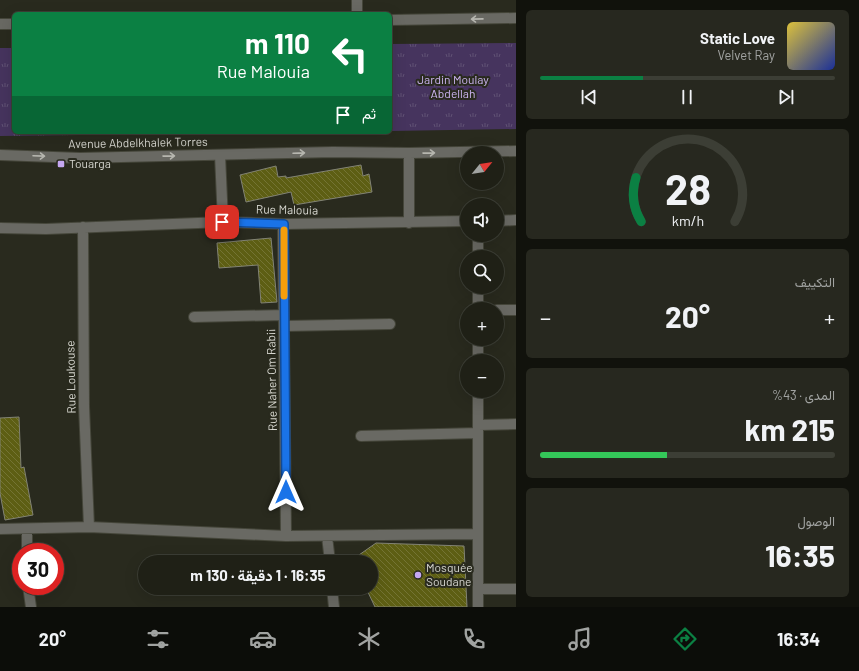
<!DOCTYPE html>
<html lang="ar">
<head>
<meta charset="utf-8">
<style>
	body { margin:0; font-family:Barlow,Vazirmatn,sans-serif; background:#27281f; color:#f1f3f6; direction:rtl; height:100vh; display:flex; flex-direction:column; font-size:15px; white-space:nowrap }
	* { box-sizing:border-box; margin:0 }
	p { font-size:13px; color:#a1a3a1 }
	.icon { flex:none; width:22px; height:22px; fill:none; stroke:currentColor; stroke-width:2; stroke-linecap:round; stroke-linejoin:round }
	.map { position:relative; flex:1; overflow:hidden; direction:ltr }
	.details { display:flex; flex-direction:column; gap:10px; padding:10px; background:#11120c; width:343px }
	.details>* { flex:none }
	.guide { position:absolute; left:12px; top:12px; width:380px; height:122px; border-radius:6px; box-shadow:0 4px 16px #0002,0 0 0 1px #3c3e35; direction:rtl; background:#0b8043; color:#fff; overflow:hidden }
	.needle { width:26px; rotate:60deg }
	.tools { position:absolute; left:460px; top:146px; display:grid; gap:8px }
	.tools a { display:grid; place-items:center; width:44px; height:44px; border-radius:50%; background:#1f2016; box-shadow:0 4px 16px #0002,0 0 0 1px #3c3e35; font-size:20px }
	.speed { position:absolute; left:12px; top:543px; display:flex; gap:8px; font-size:20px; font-weight:700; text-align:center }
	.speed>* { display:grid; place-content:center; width:52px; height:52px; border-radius:50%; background:#1f2016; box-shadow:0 4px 16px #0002,0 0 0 1px #3c3e35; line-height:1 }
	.speed .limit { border:6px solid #d22; background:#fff; color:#111 }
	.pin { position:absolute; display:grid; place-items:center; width:34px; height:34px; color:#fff; margin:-17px; border-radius:8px; box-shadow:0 2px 6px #0006 }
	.me { position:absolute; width:44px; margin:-22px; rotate:0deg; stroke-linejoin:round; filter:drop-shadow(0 0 3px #0008) }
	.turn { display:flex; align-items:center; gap:14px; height:84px; padding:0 16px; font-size:18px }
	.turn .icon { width:52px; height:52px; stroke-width:2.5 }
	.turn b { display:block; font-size:28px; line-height:34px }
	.then { display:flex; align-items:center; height:38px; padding:0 16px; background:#0003; gap:8px; font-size:15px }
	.big { font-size:30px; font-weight:700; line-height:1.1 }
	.details .tile { flex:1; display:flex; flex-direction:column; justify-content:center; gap:6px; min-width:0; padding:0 14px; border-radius:6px; background:#27281f }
	.details .dial { align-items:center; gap:0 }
	.dial svg { height:104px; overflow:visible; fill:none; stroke:#3c3e35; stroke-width:7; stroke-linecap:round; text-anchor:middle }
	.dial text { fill:#f1f3f6; stroke:none }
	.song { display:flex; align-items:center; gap:12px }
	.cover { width:48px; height:48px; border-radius:6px; background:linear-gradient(135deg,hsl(50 70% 55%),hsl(230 70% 35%)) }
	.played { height:4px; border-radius:2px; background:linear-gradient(90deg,#0b8043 35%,#3c3e35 35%) }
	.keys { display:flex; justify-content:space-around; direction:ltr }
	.heat { display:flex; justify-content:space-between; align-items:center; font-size:22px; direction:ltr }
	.charge { height:6px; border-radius:3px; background:linear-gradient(90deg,#34c759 43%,#3c3e35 0) }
	.trip { position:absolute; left:138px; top:555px; width:240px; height:40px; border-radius:20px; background:#1f2016; box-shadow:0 4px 16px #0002,0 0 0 1px #3c3e35; font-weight:700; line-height:40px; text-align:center; direction:rtl }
	.tab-bar { display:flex; height:64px; justify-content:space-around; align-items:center; background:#0c0d09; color:#a1a3a1 }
	.tab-bar .icon { width:28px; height:28px }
	.tab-bar .active { color:#0b8043 }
	.tab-bar b { font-size:18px; color:#f1f3f6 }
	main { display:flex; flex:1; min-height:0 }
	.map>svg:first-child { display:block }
</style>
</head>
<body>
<main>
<section class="details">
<div class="tile">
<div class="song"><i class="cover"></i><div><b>Static Love</b><p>Velvet Ray</p></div></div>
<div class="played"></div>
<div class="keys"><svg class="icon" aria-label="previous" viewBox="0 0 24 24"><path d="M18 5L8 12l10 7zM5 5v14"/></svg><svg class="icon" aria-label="pause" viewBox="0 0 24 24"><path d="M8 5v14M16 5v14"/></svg><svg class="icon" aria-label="next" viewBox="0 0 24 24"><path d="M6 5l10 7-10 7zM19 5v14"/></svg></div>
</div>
<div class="tile dial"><svg viewBox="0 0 100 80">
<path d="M14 69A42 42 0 1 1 86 69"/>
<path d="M14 69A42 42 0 0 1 10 35" stroke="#0b8043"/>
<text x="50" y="56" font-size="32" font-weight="700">28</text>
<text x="50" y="72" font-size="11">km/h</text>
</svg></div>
<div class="tile"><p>التكييف</p>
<div class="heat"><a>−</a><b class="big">20°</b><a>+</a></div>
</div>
<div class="tile"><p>المدى · 43%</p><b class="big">215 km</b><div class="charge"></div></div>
<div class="tile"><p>الوصول</p><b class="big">16:35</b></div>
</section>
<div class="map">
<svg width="516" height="607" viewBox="0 0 516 607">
	<defs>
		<pattern id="grass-tufts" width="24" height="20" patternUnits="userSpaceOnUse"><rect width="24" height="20" fill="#46345e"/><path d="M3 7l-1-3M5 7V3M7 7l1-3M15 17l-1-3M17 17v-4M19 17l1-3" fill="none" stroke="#605174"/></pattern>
		<pattern id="building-back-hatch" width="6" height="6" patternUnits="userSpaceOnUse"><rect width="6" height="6" fill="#5d5e13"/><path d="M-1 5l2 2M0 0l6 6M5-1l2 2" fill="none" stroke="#747434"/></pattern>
	</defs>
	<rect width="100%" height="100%" fill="#292a1e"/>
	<!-- grass -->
	<path fill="url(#grass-tufts)" d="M516,43v86l-126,2v-87z
		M0,48h14v84h313l-327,4z"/>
	<!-- building -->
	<path fill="url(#building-back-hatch)" stroke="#828375" d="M361,165l2,11 6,-2 3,18 -78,13 -3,-13 -45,10 -6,-27 36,-9 2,11 8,-1v2z
		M271,238l6,64 -16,1 -3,-38 -39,3 -2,-25z
		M19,417l2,51 3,-1 9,48 -28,5 -5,-27v-75z
		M376,543l88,3 3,61h-92l-9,-19h5v-26h-22z"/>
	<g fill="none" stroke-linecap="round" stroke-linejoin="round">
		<!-- minor casing -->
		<g stroke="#45463a" stroke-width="12">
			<path id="minor" d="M357,0v14
				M390,20l126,-2
				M0,24h14
				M409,153v70
				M0,155l80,3 253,-6 76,1 107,-2
				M220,155l3,67
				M497,221l19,-1
				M283,224l3,312
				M83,227l1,179 5,121
				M0,228l46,1 177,-7 60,2 184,-3
				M478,257v-22
				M478,309v-22
				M497,310h19
				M194,317l90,-2
				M284,326l106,-2
				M478,361v-22
				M478,391v216
				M478,425l38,-1
				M361,436l117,-3
				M0,529l89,-2 197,9 191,-2
				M27,529v23
				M327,536l3,26
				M28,586l3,21
				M332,588l2,19
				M478,589h38"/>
		</g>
		<!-- minor -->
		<use href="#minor" stroke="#696963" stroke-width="10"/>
	</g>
	<!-- one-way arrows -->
	<defs><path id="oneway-shaft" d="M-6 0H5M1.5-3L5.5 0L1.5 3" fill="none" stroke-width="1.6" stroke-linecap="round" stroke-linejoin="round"/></defs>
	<g stroke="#b6b6af">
		<use href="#oneway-shaft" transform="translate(477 19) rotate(179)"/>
		<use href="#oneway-shaft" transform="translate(299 153) rotate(-2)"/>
		<use href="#oneway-shaft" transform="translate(429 153) rotate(-1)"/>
		<use href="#oneway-shaft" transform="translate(39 156) rotate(2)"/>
		<use href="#oneway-shaft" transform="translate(169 156) rotate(-1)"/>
	</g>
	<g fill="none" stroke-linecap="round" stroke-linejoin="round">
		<!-- route casing -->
		<g stroke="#114b97" stroke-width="10">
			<path id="route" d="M222,222l62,2 2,268"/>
		</g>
		<!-- route -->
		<use href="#route" stroke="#1a73e8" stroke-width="7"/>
		<!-- slow -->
		<path stroke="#f59e0b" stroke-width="7" d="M284,230v66"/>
	</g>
	<!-- markers -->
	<g fill="#c5a7f1" stroke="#292a1e" stroke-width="1.5">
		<rect x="57" y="160" width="8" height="8" rx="2"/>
		<circle cx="418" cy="575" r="4"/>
	</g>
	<g text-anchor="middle" stroke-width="4" stroke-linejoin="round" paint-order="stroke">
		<!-- park labels -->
		<g font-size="12" fill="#cdb5f2" stroke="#292a1e">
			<text x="453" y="84">Jardin Moulay<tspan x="453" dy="14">Abdellah</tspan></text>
		</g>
		<!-- street labels -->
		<g font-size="12" fill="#d7d7d0" stroke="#292a1e">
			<text transform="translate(138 143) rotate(-1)" y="4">Avenue Abdelkhalek Torres</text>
			<text transform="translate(287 210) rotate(1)" y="4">Rue Malouia</text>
			<text transform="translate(71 377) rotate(-91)" y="4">Rue Loukouse</text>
			<text transform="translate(272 380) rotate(-91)" y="4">Rue Naher Om Rabii</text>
		</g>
		<!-- poi labels -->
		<g font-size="12" fill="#d7d7d0" stroke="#292a1e" text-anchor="start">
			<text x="69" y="168">Touarga</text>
			<text x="426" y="572">Mosquée<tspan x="426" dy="14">Soudane</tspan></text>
		</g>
	</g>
</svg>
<div class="tools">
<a><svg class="needle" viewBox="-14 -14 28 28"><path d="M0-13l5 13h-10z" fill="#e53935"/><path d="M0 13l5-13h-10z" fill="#a1a3a1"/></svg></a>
<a><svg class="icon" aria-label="sound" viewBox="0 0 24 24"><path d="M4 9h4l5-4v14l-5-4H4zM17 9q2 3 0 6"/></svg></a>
<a><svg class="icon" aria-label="search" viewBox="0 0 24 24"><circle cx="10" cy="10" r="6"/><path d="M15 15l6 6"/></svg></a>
<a>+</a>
<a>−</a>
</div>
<div class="speed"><div class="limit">30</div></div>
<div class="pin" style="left:222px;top:222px;background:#d93025"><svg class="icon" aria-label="arrive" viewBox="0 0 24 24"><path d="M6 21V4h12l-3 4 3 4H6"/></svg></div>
<svg class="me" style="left:286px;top:492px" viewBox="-20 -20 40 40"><path d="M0-17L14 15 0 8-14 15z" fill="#1a73e8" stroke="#fff" stroke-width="4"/></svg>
<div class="trip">16:35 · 1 دقيقة · 130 m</div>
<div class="guide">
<div class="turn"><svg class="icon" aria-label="left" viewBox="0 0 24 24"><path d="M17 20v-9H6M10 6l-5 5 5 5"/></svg><div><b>110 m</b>Rue Malouia</div></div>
<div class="then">ثم<svg class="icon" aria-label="arrive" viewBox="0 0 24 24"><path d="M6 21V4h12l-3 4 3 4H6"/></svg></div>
</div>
</div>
</main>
<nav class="tab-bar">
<b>16:34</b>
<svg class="icon active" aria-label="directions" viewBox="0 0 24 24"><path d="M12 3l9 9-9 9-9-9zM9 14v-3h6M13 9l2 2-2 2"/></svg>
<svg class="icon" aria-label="music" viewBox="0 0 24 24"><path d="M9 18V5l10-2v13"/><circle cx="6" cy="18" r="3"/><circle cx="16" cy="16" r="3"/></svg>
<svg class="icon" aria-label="phone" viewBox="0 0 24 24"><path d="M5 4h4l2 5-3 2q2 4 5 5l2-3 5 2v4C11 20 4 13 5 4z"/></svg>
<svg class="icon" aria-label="climate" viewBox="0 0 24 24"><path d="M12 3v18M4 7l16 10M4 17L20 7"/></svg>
<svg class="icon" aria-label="car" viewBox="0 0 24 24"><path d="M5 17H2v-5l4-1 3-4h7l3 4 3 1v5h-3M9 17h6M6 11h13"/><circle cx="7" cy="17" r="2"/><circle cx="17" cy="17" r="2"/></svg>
<svg class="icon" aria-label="filters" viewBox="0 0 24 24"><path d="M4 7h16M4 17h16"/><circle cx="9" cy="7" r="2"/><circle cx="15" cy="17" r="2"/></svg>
<b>20°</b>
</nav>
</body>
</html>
